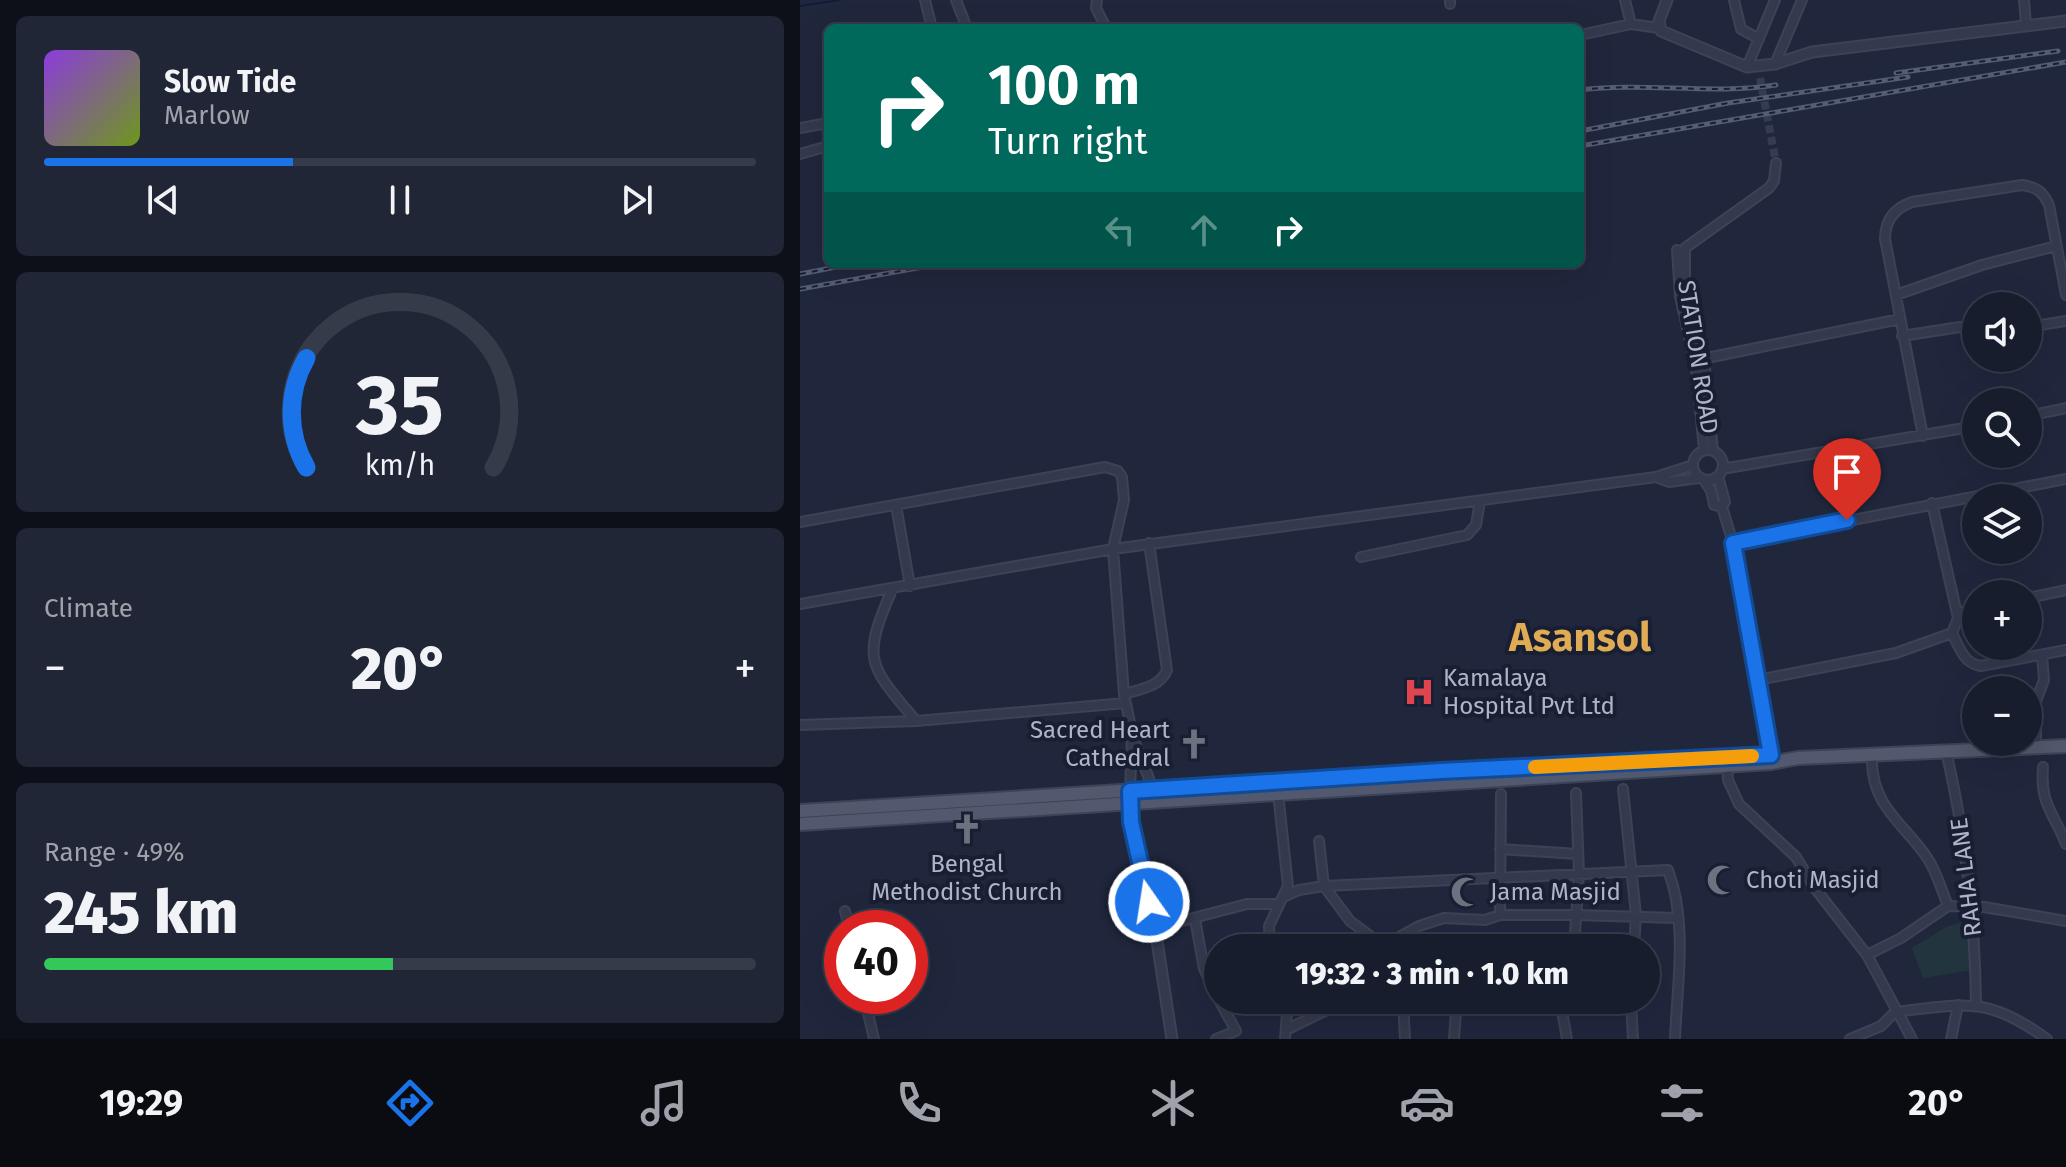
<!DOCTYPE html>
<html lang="en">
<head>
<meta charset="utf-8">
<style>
	body { margin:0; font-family:"Fira Sans",sans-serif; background:#212636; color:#f1f3f6; height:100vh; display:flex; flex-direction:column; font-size:30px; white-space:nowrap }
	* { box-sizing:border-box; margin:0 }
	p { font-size:26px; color:#9fa2aa }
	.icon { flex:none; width:44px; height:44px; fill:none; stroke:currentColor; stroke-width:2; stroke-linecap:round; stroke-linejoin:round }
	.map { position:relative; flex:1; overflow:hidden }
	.drawer { display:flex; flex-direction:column; gap:16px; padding:16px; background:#0d1019; width:800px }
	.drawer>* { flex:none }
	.top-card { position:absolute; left:24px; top:24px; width:760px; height:244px; border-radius:12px; box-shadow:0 8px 32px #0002,0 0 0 2px #363b4a; background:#00695c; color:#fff; overflow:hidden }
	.controls { position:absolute; left:1162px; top:292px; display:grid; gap:16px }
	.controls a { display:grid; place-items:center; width:80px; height:80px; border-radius:50%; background:#181d2e; box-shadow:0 8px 32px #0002,0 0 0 2px #363b4a; font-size:40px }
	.speed { position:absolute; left:24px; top:910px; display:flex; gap:16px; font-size:40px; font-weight:700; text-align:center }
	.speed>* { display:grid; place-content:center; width:104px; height:104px; border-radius:50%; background:#181d2e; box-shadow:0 8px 32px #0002,0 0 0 2px #363b4a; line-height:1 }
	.speed .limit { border:12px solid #d22; background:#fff; color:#111 }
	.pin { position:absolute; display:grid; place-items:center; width:68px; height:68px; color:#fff; margin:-82px -34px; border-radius:50% 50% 50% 0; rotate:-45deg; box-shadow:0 0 8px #0007 }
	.pin .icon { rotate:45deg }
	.me { position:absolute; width:88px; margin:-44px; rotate:347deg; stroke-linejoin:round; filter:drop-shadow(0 0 6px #0008) }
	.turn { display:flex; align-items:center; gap:28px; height:168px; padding:0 32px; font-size:36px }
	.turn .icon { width:104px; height:104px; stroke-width:2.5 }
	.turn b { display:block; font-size:56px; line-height:68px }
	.lanes { display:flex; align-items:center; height:76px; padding:0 32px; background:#0003; justify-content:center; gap:40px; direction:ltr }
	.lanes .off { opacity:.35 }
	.big { font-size:60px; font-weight:800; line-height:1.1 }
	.drawer .tile { flex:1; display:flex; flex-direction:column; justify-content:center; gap:12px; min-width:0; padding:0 28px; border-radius:12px; background:#212636 }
	.drawer .dial { align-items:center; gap:0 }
	.dial svg { height:208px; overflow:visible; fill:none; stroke:#363b4a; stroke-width:7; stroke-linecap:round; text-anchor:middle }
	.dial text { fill:#f1f3f6; stroke:none }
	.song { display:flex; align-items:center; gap:24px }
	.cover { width:96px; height:96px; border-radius:12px; background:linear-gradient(135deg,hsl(270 70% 55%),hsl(80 70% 35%)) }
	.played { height:8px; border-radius:4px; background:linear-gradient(90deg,#1a73e8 35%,#363b4a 35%) }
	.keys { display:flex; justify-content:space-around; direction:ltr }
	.heat { display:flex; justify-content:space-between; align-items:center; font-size:44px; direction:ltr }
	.charge { height:12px; border-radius:6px; background:linear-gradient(90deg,#34c759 49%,#363b4a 0) }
	.trip { position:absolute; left:404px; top:934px; width:456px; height:80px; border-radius:40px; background:#181d2e; box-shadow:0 8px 32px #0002,0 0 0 2px #363b4a; font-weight:800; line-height:80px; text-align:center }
	.tabs { display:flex; height:128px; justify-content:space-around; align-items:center; background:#0a0c12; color:#9fa2aa }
	.tabs .icon { width:56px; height:56px }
	.tabs .on { color:#1a73e8 }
	.tabs b { font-size:36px; color:#f1f3f6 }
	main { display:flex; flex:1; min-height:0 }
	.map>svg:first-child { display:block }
</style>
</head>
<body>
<main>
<section class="drawer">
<div class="tile">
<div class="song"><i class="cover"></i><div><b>Slow Tide</b><p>Marlow</p></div></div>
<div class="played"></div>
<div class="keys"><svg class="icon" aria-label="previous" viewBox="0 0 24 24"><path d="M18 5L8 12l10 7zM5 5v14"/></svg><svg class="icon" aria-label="pause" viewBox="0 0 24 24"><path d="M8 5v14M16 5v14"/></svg><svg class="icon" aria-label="next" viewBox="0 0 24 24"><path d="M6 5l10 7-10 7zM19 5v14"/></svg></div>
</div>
<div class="tile dial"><svg viewBox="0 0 100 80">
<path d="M14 69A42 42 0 1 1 86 69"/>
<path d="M14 69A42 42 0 0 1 14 27" stroke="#1a73e8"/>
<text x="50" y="56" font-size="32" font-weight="700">35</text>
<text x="50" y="72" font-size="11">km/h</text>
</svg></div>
<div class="tile"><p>Climate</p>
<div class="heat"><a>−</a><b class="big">20°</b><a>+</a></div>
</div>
<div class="tile"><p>Range · 49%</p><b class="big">245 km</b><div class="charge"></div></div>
</section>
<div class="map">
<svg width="1266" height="1039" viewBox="0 0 1266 1039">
	<rect width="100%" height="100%" fill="#20273d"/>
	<!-- green -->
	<path fill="#22353e" d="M1166,922l5,48 -48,8 -11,-30 36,-22z"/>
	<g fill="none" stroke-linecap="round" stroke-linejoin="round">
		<!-- stream -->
		<path stroke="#121b3c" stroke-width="2" d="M0,6l40,-6"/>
		<!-- minor-tunnel -->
		<path stroke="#353c52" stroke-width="8" stroke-dasharray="8 4" stroke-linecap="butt" d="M960,78l16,85"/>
		<!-- minor casing -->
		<g stroke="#3d4356" stroke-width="12">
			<path id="minor" d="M125,0l7,28
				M156,0l9,23
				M297,0l-1,8 10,20
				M650,0v4
				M825,0l6,24 28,4
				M934,0l7,29 18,10
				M1224,0l2,24
				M780,35l51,-11
				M975,64l27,-64
				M947,67l28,-67
				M0,128l28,-5
				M0,154l28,-8
				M877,250l3,46 16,72 8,82
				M1096,295l86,-30 74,-19
				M1228,327l38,-6
				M1102,336l58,-9 16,1
				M902,359l198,-40
				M1228,416l38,-8
				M1123,436l-38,-197c0,-19 10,-31 27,-37l110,-17c15,2 21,7 27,20l17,90
				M893 465a15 15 0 1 1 30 0a15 15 0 1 1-30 0Z
				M913,451l-8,-84 -20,-78v-41l84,-60 5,-7 2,-18
				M893,465l-37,12 13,5 30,-4
				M922,469l254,-43
				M904,480l7,11 3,14 8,2 3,-5 -7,-26
				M96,505l14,81
				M922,507l11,36 38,220
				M0,522l305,-55 13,4 4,6 2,23 -11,49 11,145 8,38 -2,63
				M933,543l333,-64
				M561,557l106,-22 9,-10 4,-24
				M92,590c-31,71 -23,75 24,131
				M1228,598l38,-8
				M0,604l313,-55 543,-72
				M1157,613l19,-4
				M1152,633c7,14 12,31 29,33l85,-16
				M958,680l138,-27 56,-20 6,-15 -26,-115
				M324,694c17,-5 36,-7 43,-24l-18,-127
				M0,725l116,-4 210,-18
				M333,737l20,52
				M1236,747v-46l8,-21 -2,-25
				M1146,751c19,82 29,168 30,252
				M1072,756c-2,50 32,67 56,103 9,14 14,32 20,47
				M927,765l1,15 11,24 57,53 18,30 53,68 45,84
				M1243,767c-3,38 10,44 23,77
				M823,789l13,126 -2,33
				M519,841l5,45 26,35 35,26
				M700,849l78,5
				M483,897l16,-7 25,-4 344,-16c20,52 9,115 7,169
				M45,911l4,17
				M700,915l1,-121
				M395,919l9,50 14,29
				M355,928l92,-24h31
				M583,946l36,-20 25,-8 41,2 15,-5h76l101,3
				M470,948l-1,-22 19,-40 -10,-93
				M774,948l5,-74 -3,-81
				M1067,955l34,-17 47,-32 36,1 82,14
				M64,996l10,43
				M603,1000l2,39
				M643,1000l16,4
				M831,1000l2,39
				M486,1030l51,-25 21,-5
				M416,1039l20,-8 -17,-31
				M485,1039l3,-39
				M654,1039l2,-29 3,-6c18,-7 73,-3 95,-2l8,9 5,28
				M1050,1039l31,-13 14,-14c70,-8 91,-17 152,27
				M1151,1039l7,-34"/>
		</g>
		<!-- tertiary casing -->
		<g stroke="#3d4356" stroke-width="13">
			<path id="tertiary" d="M867,0l-8,21 2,10 86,36 28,-3 37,-12 254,-31
				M329,803l26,125 17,111"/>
		</g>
		<!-- primary casing -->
		<g stroke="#3d4356" stroke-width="16">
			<path id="primary" d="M0,811l609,-38 298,-15
				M0,824l971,-61 27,-5 268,-12"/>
		</g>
		<!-- minor -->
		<use href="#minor" stroke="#34394d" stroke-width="8"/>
		<!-- tertiary -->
		<use href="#tertiary" stroke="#34394d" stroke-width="9"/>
		<!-- primary -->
		<use href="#primary" stroke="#52586d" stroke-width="12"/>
		<!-- rail casing -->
		<g stroke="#555c75" stroke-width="5">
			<path id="rail" d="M1096,73l162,-22
				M780,90c65,-8 131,5 196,-5
				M780,131l148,-28 180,-26
				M780,146l486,-84
				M0,274l52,-10
				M0,289l140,-25"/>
		</g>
		<!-- rail -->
		<use href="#rail" stroke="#191f32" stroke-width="2" stroke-dasharray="6" stroke-linecap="butt"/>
	</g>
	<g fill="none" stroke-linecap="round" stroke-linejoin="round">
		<!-- route casing -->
		<g stroke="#114b97" stroke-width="20">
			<path id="route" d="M349,902l-18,-80 -1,-31 311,-20 330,-16 -38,-212 114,-23"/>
		</g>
		<!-- route -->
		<use href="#route" stroke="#1a73e8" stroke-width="14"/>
		<!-- slow -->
		<path stroke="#f59e0b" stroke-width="14" d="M735,767l217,-11"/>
	</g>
	<!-- icons -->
	<defs>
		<g id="hospital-bare" transform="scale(2.4)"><path d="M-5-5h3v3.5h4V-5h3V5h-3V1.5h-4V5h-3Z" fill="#e0444e" stroke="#191f32" stroke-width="2.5" paint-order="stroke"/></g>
		<g id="church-bare" transform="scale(2.4)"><path d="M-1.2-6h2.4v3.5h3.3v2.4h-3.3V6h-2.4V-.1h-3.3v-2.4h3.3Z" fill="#6b7280" stroke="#191f32" stroke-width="2.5" paint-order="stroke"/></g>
		<g id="mosque-bare" transform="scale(2.4)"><path d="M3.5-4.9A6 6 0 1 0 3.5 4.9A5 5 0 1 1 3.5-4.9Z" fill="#6b7280" stroke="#191f32" stroke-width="2.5" paint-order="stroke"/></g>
	</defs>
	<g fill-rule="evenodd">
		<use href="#hospital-bare" x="619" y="692"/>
		<use href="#church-bare" x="394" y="744"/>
		<use href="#church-bare" x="167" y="829"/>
		<use href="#mosque-bare" x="922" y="880"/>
		<use href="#mosque-bare" x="666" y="892"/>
	</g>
	<g text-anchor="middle" stroke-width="8" stroke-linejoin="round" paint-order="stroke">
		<!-- street labels -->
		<g font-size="24" fill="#afb4c9" stroke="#191f32">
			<text transform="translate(898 357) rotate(81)" y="8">STATION ROAD</text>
			<text transform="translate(1166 877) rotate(-97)" y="8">RAHA LANE</text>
		</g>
		<!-- poi labels -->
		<g font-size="24" fill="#afb4c9" stroke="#191f32" text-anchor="start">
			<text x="643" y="686">Kamalaya<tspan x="643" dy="28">Hospital Pvt Ltd</tspan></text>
			<text x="370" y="738" text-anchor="end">Sacred Heart<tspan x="370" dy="28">Cathedral</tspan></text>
			<text x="167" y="872" text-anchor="middle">Bengal<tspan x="167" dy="28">Methodist Church</tspan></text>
			<text x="946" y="888">Choti Masjid</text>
			<text x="690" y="900">Jama Masjid</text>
		</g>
		<!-- town labels -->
		<g font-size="40" font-weight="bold" fill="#dfab54" stroke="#191f32">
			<text x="780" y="651">Asansol</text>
		</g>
	</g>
</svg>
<div class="controls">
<a><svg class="icon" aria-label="sound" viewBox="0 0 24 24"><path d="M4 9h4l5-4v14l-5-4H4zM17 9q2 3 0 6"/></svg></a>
<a><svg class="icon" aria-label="search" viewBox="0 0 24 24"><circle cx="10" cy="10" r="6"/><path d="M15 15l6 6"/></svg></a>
<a><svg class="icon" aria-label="layers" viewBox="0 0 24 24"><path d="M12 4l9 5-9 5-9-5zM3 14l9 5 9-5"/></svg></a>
<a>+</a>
<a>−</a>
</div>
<div class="speed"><div class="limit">40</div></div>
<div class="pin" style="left:1047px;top:520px;background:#d93025"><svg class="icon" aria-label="arrive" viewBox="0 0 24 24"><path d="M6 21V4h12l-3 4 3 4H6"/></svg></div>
<svg class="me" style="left:349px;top:902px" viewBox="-20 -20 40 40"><circle r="17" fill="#1a73e8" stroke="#fff" stroke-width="3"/><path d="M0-11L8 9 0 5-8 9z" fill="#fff"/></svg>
<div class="trip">19:32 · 3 min · 1.0 km</div>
<div class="top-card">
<div class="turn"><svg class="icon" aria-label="right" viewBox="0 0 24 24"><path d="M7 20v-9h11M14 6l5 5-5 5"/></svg><div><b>100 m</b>Turn right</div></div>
<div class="lanes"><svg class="icon off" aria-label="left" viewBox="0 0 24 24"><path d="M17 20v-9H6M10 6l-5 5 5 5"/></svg><svg class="icon off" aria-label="ahead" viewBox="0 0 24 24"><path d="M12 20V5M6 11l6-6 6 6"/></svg><svg class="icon" aria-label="right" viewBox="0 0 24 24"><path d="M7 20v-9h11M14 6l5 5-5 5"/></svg></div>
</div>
</div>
</main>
<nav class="tabs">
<b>19:29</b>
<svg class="icon on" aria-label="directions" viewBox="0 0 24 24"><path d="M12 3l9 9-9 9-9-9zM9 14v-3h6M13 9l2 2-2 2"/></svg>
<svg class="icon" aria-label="music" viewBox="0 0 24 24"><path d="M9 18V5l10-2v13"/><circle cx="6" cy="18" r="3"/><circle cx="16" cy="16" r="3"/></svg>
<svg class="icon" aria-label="phone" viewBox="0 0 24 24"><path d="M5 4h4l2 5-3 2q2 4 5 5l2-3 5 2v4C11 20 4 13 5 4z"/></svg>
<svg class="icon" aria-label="climate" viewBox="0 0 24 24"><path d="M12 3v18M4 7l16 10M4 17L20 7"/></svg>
<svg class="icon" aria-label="car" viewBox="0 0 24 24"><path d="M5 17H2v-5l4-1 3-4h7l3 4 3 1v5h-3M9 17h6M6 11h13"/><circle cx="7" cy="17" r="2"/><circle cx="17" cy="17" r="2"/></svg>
<svg class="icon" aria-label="filters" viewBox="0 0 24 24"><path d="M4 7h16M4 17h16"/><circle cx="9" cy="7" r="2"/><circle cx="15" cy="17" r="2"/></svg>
<b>20°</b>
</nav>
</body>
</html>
